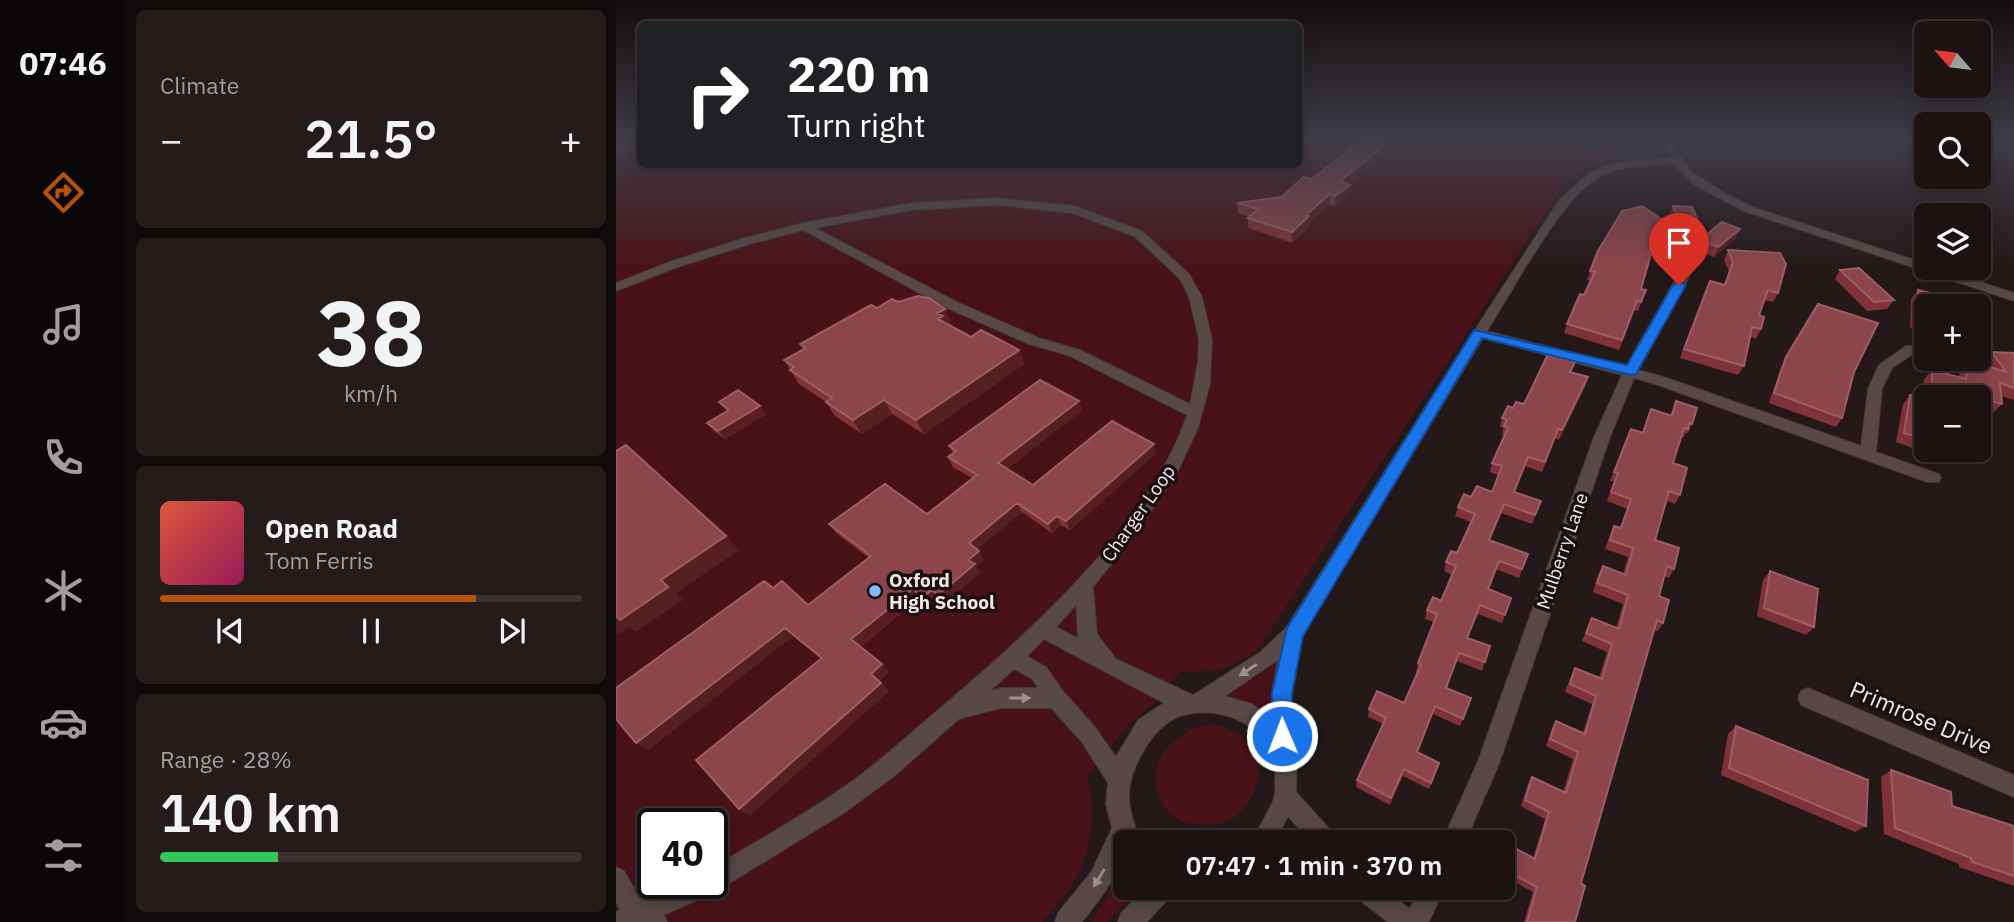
<!DOCTYPE html>
<html lang="en">
<head>
<meta charset="utf-8">
<style>
	body { margin:0; font-family:"IBM Plex Sans",sans-serif; background:#251b1b; color:#f1f3f6; height:100vh; display:flex; flex-direction:column; font-size:26px; white-space:nowrap }
	* { box-sizing:border-box; margin:0 }
	p { font-size:23px; color:#a09e9f }
	.icon { flex:none; width:38px; height:38px; fill:none; stroke:currentColor; stroke-width:2; stroke-linecap:round; stroke-linejoin:round }
	.map { position:relative; flex:1; overflow:hidden }
	.sheet { display:flex; flex-direction:column; gap:10px; padding:10px; background:#0f0a0a; width:490px }
	.sheet>* { flex:none }
	.banner { position:absolute; left:21px; top:21px; width:665px; height:147px; border-radius:10px; box-shadow:0 4px 18px #0003,0 0 0 2px #3a3232; background:#202124; color:#fff; overflow:hidden }
	.needle { width:46px; rotate:298deg }
	.controls { position:absolute; left:1298px; top:21px; display:grid; gap:14px }
	.controls a { display:grid; place-items:center; width:77px; height:77px; border-radius:10px; background:#1c1212; box-shadow:0 4px 18px #0003,0 0 0 2px #3a3232; font-size:35px }
	.speed { position:absolute; left:21px; top:808px; display:flex; gap:14px; font-size:35px; font-weight:700; text-align:center }
	.speed>* { display:grid; place-content:center; width:91px; height:91px; border-radius:50%; background:#1c1212; box-shadow:0 4px 18px #0003,0 0 0 2px #3a3232; line-height:1 }
	.speed .limit { border:4px solid #111; border-radius:10px; background:#fff; color:#111 }
	.pin { position:absolute; display:grid; place-items:center; width:60px; height:60px; color:#fff; margin:-72px -30px; border-radius:50% 50% 50% 0; rotate:-45deg; box-shadow:0 0 7px #0007 }
	.pin .icon { rotate:45deg }
	.me { position:absolute; width:77px; margin:-38px; rotate:359deg; stroke-linejoin:round; filter:drop-shadow(0 0 5px #0008) }
	.turn { display:flex; align-items:center; gap:24px; height:147px; padding:0 35px; font-size:32px }
	.turn .icon { width:91px; height:91px; stroke-width:2.5 }
	.turn b { display:block; font-size:49px; line-height:60px }
	.big { font-size:52px; font-weight:600; line-height:1.1 }
	.sheet .widget { flex:1; display:flex; flex-direction:column; justify-content:center; gap:10px; min-width:0; padding:0 24px; border-radius:10px; background:#251b1b }
	.sheet .dial { align-items:center; gap:0 }
	.dial b { font-size:91px; line-height:1 }
	.song { display:flex; align-items:center; gap:21px }
	.cover { width:84px; height:84px; border-radius:10px; background:linear-gradient(135deg,hsl(10 70% 55%),hsl(330 70% 35%)) }
	.played { height:7px; border-radius:4px; background:linear-gradient(90deg,#b45309 75%,#3a3232 75%) }
	.keys { display:flex; justify-content:space-around; direction:ltr }
	.heat { display:flex; justify-content:space-between; align-items:center; font-size:38px; direction:ltr }
	.charge { height:10px; border-radius:5px; background:linear-gradient(90deg,#34c759 28%,#3a3232 0) }
	.trip { position:absolute; left:497px; top:830px; width:402px; height:70px; border-radius:10px; background:#1c1212; box-shadow:0 4px 18px #0003,0 0 0 2px #3a3232; font-weight:600; line-height:70px; text-align:center }
	main { display:flex; flex:1; min-height:0 }
	.menu { display:flex; flex-direction:column; width:126px; justify-content:space-around; align-items:center; background:#0b0707; color:#a09e9f }
	.menu .icon { width:49px; height:49px }
	.menu .current { color:#b45309 }
	.menu b { font-size:32px; color:#f1f3f6 }
	.map>svg:first-child { display:block }
</style>
</head>
<body>
<main>
<nav class="menu">
<b>07:46</b>
<svg class="icon current" aria-label="directions" viewBox="0 0 24 24"><path d="M12 3l9 9-9 9-9-9zM9 14v-3h6M13 9l2 2-2 2"/></svg>
<svg class="icon" aria-label="music" viewBox="0 0 24 24"><path d="M9 18V5l10-2v13"/><circle cx="6" cy="18" r="3"/><circle cx="16" cy="16" r="3"/></svg>
<svg class="icon" aria-label="phone" viewBox="0 0 24 24"><path d="M5 4h4l2 5-3 2q2 4 5 5l2-3 5 2v4C11 20 4 13 5 4z"/></svg>
<svg class="icon" aria-label="climate" viewBox="0 0 24 24"><path d="M12 3v18M4 7l16 10M4 17L20 7"/></svg>
<svg class="icon" aria-label="car" viewBox="0 0 24 24"><path d="M5 17H2v-5l4-1 3-4h7l3 4 3 1v5h-3M9 17h6M6 11h13"/><circle cx="7" cy="17" r="2"/><circle cx="17" cy="17" r="2"/></svg>
<svg class="icon" aria-label="filters" viewBox="0 0 24 24"><path d="M4 7h16M4 17h16"/><circle cx="9" cy="7" r="2"/><circle cx="15" cy="17" r="2"/></svg>
</nav>
<section class="sheet">
<div class="widget"><p>Climate</p>
<div class="heat"><a>−</a><b class="big">21.5°</b><a>+</a></div>
</div>
<div class="widget dial"><b>38</b><p>km/h</p></div>
<div class="widget">
<div class="song"><i class="cover"></i><div><b>Open Road</b><p>Tom Ferris</p></div></div>
<div class="played"></div>
<div class="keys"><svg class="icon" aria-label="previous" viewBox="0 0 24 24"><path d="M18 5L8 12l10 7zM5 5v14"/></svg><svg class="icon" aria-label="pause" viewBox="0 0 24 24"><path d="M8 5v14M16 5v14"/></svg><svg class="icon" aria-label="next" viewBox="0 0 24 24"><path d="M6 5l10 7-10 7zM19 5v14"/></svg></div>
</div>
<div class="widget"><p>Range · 28%</p><b class="big">140 km</b><div class="charge"></div></div>
</section>
<div class="map">
<svg width="1398" height="922" viewBox="0 0 1398 922">
	<rect width="100%" height="100%" fill="#251818"/>
	<!-- green -->
	<path fill="#491218" fill-rule="evenodd" d="M0,140h24v24h658l1,-24h260l52,18 -27,11 -20,16 -307,466c-28,19 -43,22 -77,20l-22,29 -27,22 -44,54c9,29 5,69 -8,97 -8,17 -25,34 -36,49h-427zM37,824h59v60h-59z
		M671,651l-10,79 -51,-31 -1,-5 37,-20z
		M596,724c14,4 28,8 38,19 19,23 4,67 -22,78 -10,5 -22,4 -32,3 -19,0 -32,-13 -38,-31 -13,-34 23,-67 54,-69z
		M509,848v39h16l-34,35h-16l14,-22z"/>
	<g fill="none" stroke-linecap="round" stroke-linejoin="round">
		<!-- stream -->
		<path stroke="#0d304f" stroke-width="3.5" d="M0,162l8,-4"/>
		<!-- minor casing -->
		<g stroke="#403636" stroke-width="2">
			<path id="minor" d="M1047,140h10l4,13 15,19 36,23 24,12 175,57v4h11l76,25v8l-270,-90 -49,-26 -22,-22c-23,3 -52,1 -73,13 -38,20 -88,116 -113,155l139,36 56,-99 2,-3h8l2,3 -56,102 29,8 194,68 7,-57 11,-24 27,-19h10l2,3 -2,3 -24,16 -10,21 -6,63 63,22 2,4 -2,4h-12l-269,-97 -24,-7 -24,59 -111,327 -34,78h-23l36,-81 116,-324 28,-62 -139,-37 -181,298 -10,57v49l-2,5 7,14 -1,31 38,42 3,8h-26l-23,-26 -13,26h-23c6,-15 17,-29 22,-44 2,-6 1,-14 1,-21 2,-48 -50,-73 -92,-62 -17,5 -31,21 -39,35 -21,36 -18,55 -3,92h-16c0,28 -26,58 -43,80h-27l3,-9 34,-42 20,-43 -6,-24 2,-21 -27,-42 -30,-33h-50l-42,11 -66,58 -49,36 -129,79 -51,23 3,7h-51v-10l4,-2 -4,-8v-35l8,4 18,30 38,-17h32v-16c46,-27 93,-54 136,-84 30,-21 56,-45 83,-68 89,-75 218,-188 256,-301l-117,-59 -41,-12 -80,-35 -146,-79 -53,14 -72,23 -62,24v-8l53,-21 72,-23 62,-16 109,-20 85,-5 77,8 68,25 47,43 13,23 10,43 -2,44 -12,44 -22,47 -43,62 -40,50 4,47 19,25 77,36 66,-42 27,-25 157,-249 117,-180 31,-27 27,-9 52,-5zM381,205l75,8 62,23 46,43 9,18 10,43 -1,22 -8,42 -110,-54 -41,-12 -80,-35 -144,-75 97,-18zM460,605l2,32 1,2 -23,-12zM428,639l120,64 -26,17 -22,37 -21,-30 -32,-36 -17,-24 -19,-11zM662,660l-6,33v26l-20,-15 -27,-8zM398,669l18,10 6,9h-37l-11,3z
				M24,144v6l-24,3v-6z
				M1192,688l206,87v22l-213,-92 -3,-7 3,-7z
				M531,887h29l-4,8 -25,27h-29l3,-9z
				M733,887h32l29,22 11,-22h24l-16,35h-41l-35,-27z"/>
		</g>
		<!-- minor -->
		<use href="#minor" fill="#584847" fill-rule="evenodd"/>
	</g>
	<!-- wall -->
	<path fill="#803239" d="M774,141l-1,10 -40,33v11l-14,11 -5,-2 -21,19v4l-17,16 -44,-15v-10l1,-1 -11,-4 -1,-10 45,-6 30,-18z
		M1057,206l30,26 -4,10 -20,-2 -10,-25z
		M1054,237l-15,5 -6,11 -8,36 5,1 -8,21 -4,-1 -15,40 -55,-17 3,-9 24,-43 -4,-1 11,-29z
		M1120,238l-22,19 -18,-8 4,-9z
		M1112,250l50,43 -5,9 -9,-2 -5,15 2,14 -5,10 -6,-2 -6,29 -6,9 -58,-17 30,-77 14,4 5,-14 -5,-11z
		M1224,270l54,30 -7,9 -20,2 -32,-32z
		M1302,290l9,16v27l-17,-5 1,-29z
		M282,302l47,7 6,13 -4,3 24,12 48,13 5,14 -100,70 -32,-20 -30,20 -27,-18 -9,-14 -27,-18 -15,-24 19,-10 -3,-6 77,-36z
		M1202,304l36,68 -12,46 -6,9 -67,-24 12,-36z
		M1376,352l22,1v47l-13,-4 1,8 -9,9 -14,-4v-12h-42l-13,-3v-15l8,-9 27,7 1,-8 8,-9 19,6 -3,-5z
		M961,358l-6,14 14,15 -26,53 -4,-2 -13,34 -17,-6 -10,26 26,9 -9,23 -31,-11 -11,27 38,14 -9,24 -23,-9 -7,21 22,8 -9,25 -24,-9 -10,24 22,8 -8,25 -25,-10 -10,27 24,10 -11,28 -27,-12 -15,38 21,11 -10,26 -26,-13 -13,29 -34,-18 1,-7 26,-56 -15,-7 1,-8 35,-6 13,-31h-1l2,-9 16,-41 -9,-3 2,-9 14,-9 11,-26 -8,-4 2,-9 11,-9 14,-31 -16,-6 3,-9 13,-10 21,-5 6,-17 -8,-3 2,-9 12,-26 -2,-1 1,-8 -3,-1 2,-9 11,-10 11,-4z
		M1294,395l17,5v50h3l-3,3 -31,-11 7,-38z
		M463,401l3,9 -75,59 26,16 123,-32 -86,77 -9,-5 -9,8 -30,-21 -45,37 2,2 5,9 -8,6 4,7 -36,31 -6,-5 -9,7 -10,-8 -59,49 22,17 7,8 -10,9 10,10 -139,124 -11,-6 82,-150 -28,-23 -145,114 125,-162 35,17 61,-47 -33,-25 -7,-9 98,-10 46,-35 -20,-12 -5,-10 5,-4 -4,-7z
		M1060,401l16,23 -4,9h-2l-3,5h-2l-8,25 7,32 -5,9 -8,-3 -12,39 19,29 -5,9 -5,-2 -5,20 4,27 -5,8 -4,-1 -73,253 -6,39h-51l9,-30 -30,-16v-1l8,-21 4,-6 18,10 12,-39 -24,-13 7,-22 4,-7 31,15 10,-33 -27,-13 6,-18 4,-7 27,12 9,-29 -27,-12 6,-16 4,-8 24,10 8,-26 -25,-11 10,-23 24,10 7,-24 -30,-12 5,-17 5,-9 20,8 5,-17 -23,-8 5,-14 4,-9 6,2 7,-19 -20,-8 7,-19 -4,-1 21,-52 11,4 9,-24 19,6z
		M103,402l41,4 6,8 -41,25 -11,-8 -7,-8 20,-12z
		M1154,571l44,56 -8,8 -49,-19 6,-36z
		M1120,726l130,100 -11,6 -134,-57 7,-41z
		M1275,770l61,36 62,20v60l-55,-19v-3l-75,-30 -3,-57z"/>
	<!-- shaded-wall -->
	<path fill="#561f24" d="M774,141l-1,10 -49,40v-10z
		M734,185l-1,10 -14,11v-10z
		M714,194v10l-21,19v4l-17,16v-11l14,-17z
		M1058,228l-4,9 -15,5 -10,20 13,-29z
		M1124,229l-4,9 -22,19 4,-10z
		M329,309l6,13 -4,3 -9,-6 -1,-6z
		M403,350l5,14 -100,70 -8,-14z
		M972,377l-3,10 -26,53 3,-10z
		M268,400l8,14 -30,20 -9,-14z
		M463,401l3,9 -79,62 -5,-9z
		M144,406l6,8 -41,25 -7,-8z
		M538,444l2,9 -86,77 -4,-9z
		M401,503l5,9 -48,40 -5,-9z
		M888,504l-3,9 -15,36 3,-9z
		M441,516l4,9 -9,8 -4,-9z
		M110,536l13,14 -63,43 7,7 -47,32 -7,-5 -13,9v-20l45,-36z
		M363,551l5,9 -8,6 4,7 -36,31 -6,-9 30,-35z
		M297,589l6,9 -61,50 -7,-9z
		M316,590l6,9 -9,7 -6,-9z
		M169,628l8,8 -145,114 -12,-7z
		M266,664l7,8 -11,10 -7,-8z
		M265,683l8,8 -139,124 -11,-6z
		M819,706l-2,8 -18,45 2,-7z
		M788,769l-1,7 -13,29 1,-7z"/>
	<!-- building -->
	<path fill="#8c454c" stroke="#9c5e64" stroke-width="2" d="M746,140l28,1 -50,40 10,4 -15,11 -5,-2 -24,21 3,1 -17,16 -44,-14 10,-9 -21,-6 45,-6 21,-20 9,2z
		M1026,206l32,22 -16,5 -10,20 3,1 -10,35 5,1 -5,12 -4,-1 -15,39 -55,-16 13,-30 4,1 11,-23 -5,-1 8,-20 24,-40z
		M1057,206l19,1 11,25 -20,-1z
		M1106,222l18,7 -22,18 -18,-7z
		M1112,250l52,3 6,11 -8,29 -10,-3 -9,25 5,2 -3,12 -9,-2 -8,39 -60,-17 26,-68 15,4 8,-23z
		M1243,268l35,32 -20,2 -34,-32z
		M1302,290l25,6 -1,10h-15v16l-10,-3z
		M302,296l11,2 16,11 -8,4 6,3 -5,3 33,18 10,-7 38,20 -103,70 -32,-20 -31,20 -27,-18 6,-4 -42,-28 4,-3 -10,-7 22,-12 -6,-4 71,-39 6,3 15,-9 6,3z
		M1202,304l60,19 -24,49 -12,46 -68,-25 12,-36z
		M934,350l27,8 -7,14 18,5 -26,53 -4,-1 -13,33 -17,-5 -14,35 27,9 -6,14 -31,-11 -15,36 39,14 -6,15 -23,-8 -11,28 23,9 -6,17 -25,-10 -13,33 23,8 -5,16 -26,-9 -13,35 25,10 -8,21 -28,-13 -18,46 22,11 -8,20 -27,-14 -13,29 -34,-18 29,-62 -17,-9 8,-18 27,12 17,-38 -3,-2 19,-49 -10,-4 6,-13 8,4 15,-35 -10,-4 5,-11 6,2 18,-39 -17,-7 6,-13 7,3 6,-11 15,6 10,-26 -10,-3 16,-35 -4,-2 3,-6 -5,-2 6,-12 5,2 3,-6 8,2z
		M1376,352l22,1v35l-14,-5 2,21 -70,-20v-14l34,9 2,-19 38,12z
		M424,380l39,21 -81,62 35,22 79,-64 42,23 -88,77 -9,-5 -9,8 -31,-21 -48,40 10,8 -11,9 7,4 -37,31 -6,-5 -9,7 -10,-8 -62,50 31,25 -11,10 10,9 -142,126 -43,-49 126,-102 -37,-30 -149,115 -20,-24v-31l148,-107 9,7 9,-7 26,24 63,-49 -42,-32 56,-40 42,30 50,-39 -29,-18 8,-6 -7,-5z
		M122,390l22,16 -42,25 -11,-8 22,-13 -10,-8z
		M1294,395l17,5v40l-23,-7z
		M1060,401l21,7 -5,16 -3,-1 -1,6 -4,-1 -11,35 14,5 -7,27 -11,-4 -14,49 24,8 -5,21 -7,-3 -8,30 10,4 -6,23 -6,-3 -76,263 4,3 -10,36h-48l10,-35 -30,-16 8,-23 20,11 14,-47 -24,-12 7,-23 34,16 12,-41 -28,-13 6,-18 29,13 11,-38 -26,-12 5,-16 27,11 10,-35 -26,-11 6,-15 27,11 9,-34 -31,-12 6,-17 23,9 7,-27 -23,-8 4,-14 7,2 10,-29 -20,-7 7,-19 -4,-1 17,-43 12,4 8,-24 21,7z
		M10,445l100,91 -65,44 7,7 -48,33 -4,-4v-165z
		M1154,571l48,18 -4,38 -50,-19z
		M1120,726l132,54 -2,46 -137,-58z
		M1275,770l60,22 1,14 62,20v50l-42,-14 -1,-4 -76,-30z"/>
	<!-- one-way arrows -->
	<defs><path id="oneway-solid" d="M-6-.8H1V-3.2L6.5 0L1 3.2V.8H-6Z" transform="scale(1.75)"/></defs>
	<g fill="#9d908f">
		<use href="#oneway-solid" transform="translate(632 670) rotate(147)"/>
		<use href="#oneway-solid" transform="translate(404 698)"/>
		<use href="#oneway-solid" transform="translate(483 878) rotate(121)"/>
	</g>
	<!-- sky -->
	<linearGradient id="sky" x2="0" y2="1"><stop stop-color="#140d0d"/><stop offset="0.52" stop-color="#403d48"/><stop offset="1" stop-color="#403d48" stop-opacity="0"/></linearGradient>
	<rect width="1398" height="269" fill="url(#sky)"/>
	<!-- route -->
	<path fill="#1a73e8" stroke="#114b97" stroke-width="2" d="M1063,281l7,4 -50,89 -5,1 -149,-37 -179,298 -11,57v43l-3,7 -7,3 -8,-3 -3,-7 1,-43 15,-65 187,-298 153,35 46,-80z"/>
	<!-- markers -->
	<circle fill="#7fbdfa" stroke="#1c0f0f" stroke-width="2.5" cx="259" cy="591" r="7"/>
	<g text-anchor="middle" stroke-width="7" stroke-linejoin="round" paint-order="stroke">
		<!-- street labels -->
		<g font-size="19" fill="#f1e7e6" stroke="#1c0f0f">
			<text transform="translate(522 513) rotate(-55)" y="7">Charger Loop</text>
			<text transform="translate(946 551) rotate(-71)" y="7">Mulberry Lane</text>
		</g>
		<!-- poi labels -->
		<g font-size="19" font-weight="bold" fill="#f1e7e6" stroke="#1c0f0f" text-anchor="start">
			<text x="273" y="587">Oxford<tspan x="273" dy="22">High School</tspan></text>
		</g>
		<!-- near-street labels -->
		<g font-size="23" fill="#f1e7e6" stroke="#1c0f0f">
			<text transform="translate(1305 718) rotate(23)" y="8">Primrose Drive</text>
		</g>
	</g>
</svg>
<div class="controls">
<a><svg class="needle" viewBox="-14 -14 28 28"><path d="M0-13l5 13h-10z" fill="#e53935"/><path d="M0 13l5-13h-10z" fill="#a09e9f"/></svg></a>
<a><svg class="icon" aria-label="search" viewBox="0 0 24 24"><circle cx="10" cy="10" r="6"/><path d="M15 15l6 6"/></svg></a>
<a><svg class="icon" aria-label="layers" viewBox="0 0 24 24"><path d="M12 4l9 5-9 5-9-5zM3 14l9 5 9-5"/></svg></a>
<a>+</a>
<a>−</a>
</div>
<div class="speed"><div class="limit">40</div></div>
<div class="pin" style="left:1063px;top:285px;background:#d93025"><svg class="icon" aria-label="arrive" viewBox="0 0 24 24"><path d="M6 21V4h12l-3 4 3 4H6"/></svg></div>
<svg class="me" style="left:666px;top:736px" viewBox="-20 -20 40 40"><circle r="17" fill="#1a73e8" stroke="#fff" stroke-width="3"/><path d="M0-11L8 9 0 5-8 9z" fill="#fff"/></svg>
<div class="trip">07:47 · 1 min · 370 m</div>
<div class="banner">
<div class="turn"><svg class="icon" aria-label="right" viewBox="0 0 24 24"><path d="M7 20v-9h11M14 6l5 5-5 5"/></svg><div><b>220 m</b>Turn right</div></div>
</div>
</div>
</main>
</body>
</html>
